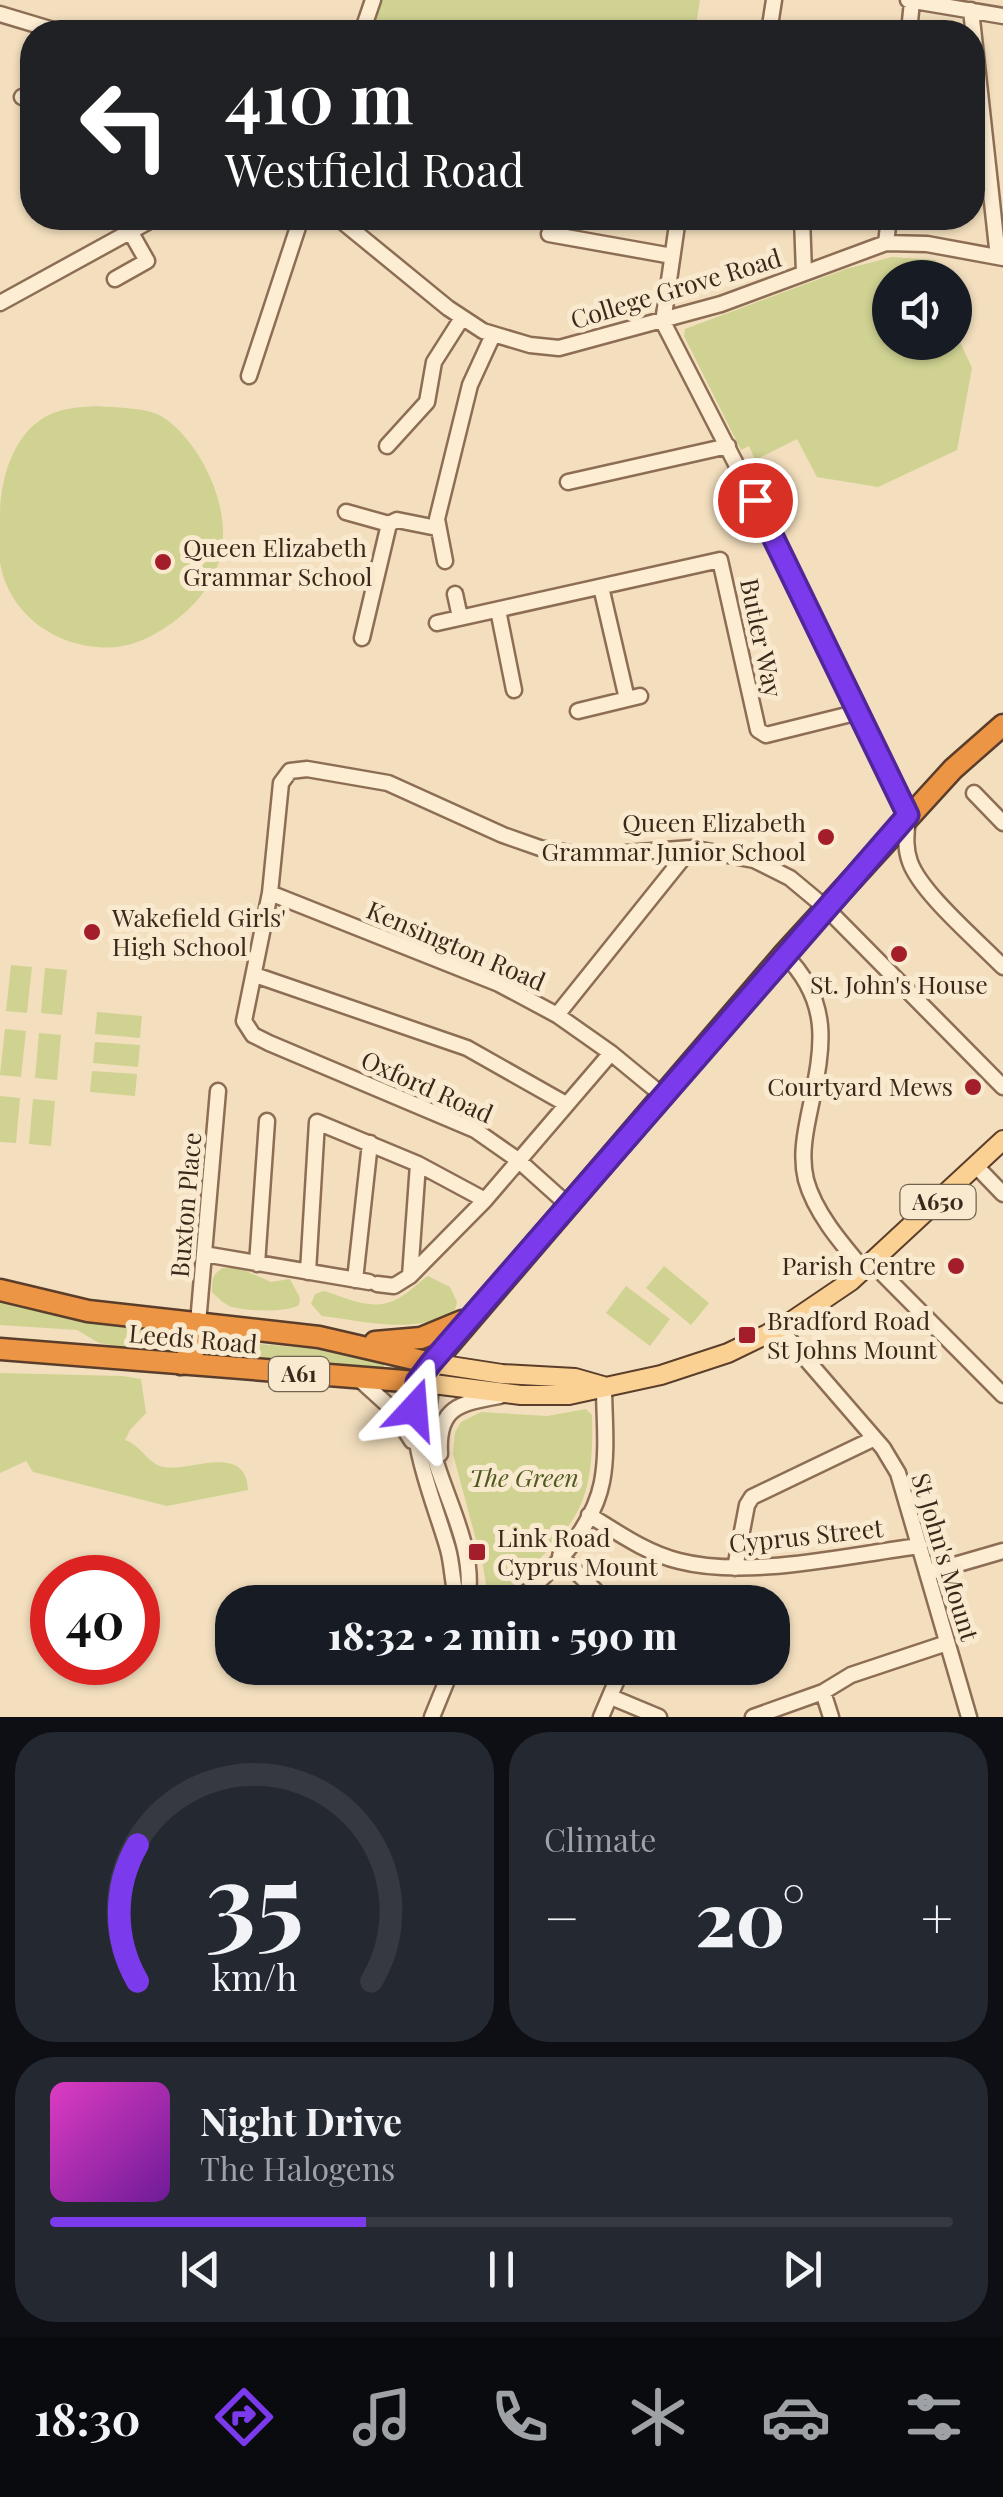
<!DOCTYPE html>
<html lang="en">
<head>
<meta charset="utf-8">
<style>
	body { margin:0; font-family:"Playfair Display",serif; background:#242831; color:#f1f3f6; height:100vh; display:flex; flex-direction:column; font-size:38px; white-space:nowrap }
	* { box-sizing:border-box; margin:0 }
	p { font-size:32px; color:#9ea1a6 }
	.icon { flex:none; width:55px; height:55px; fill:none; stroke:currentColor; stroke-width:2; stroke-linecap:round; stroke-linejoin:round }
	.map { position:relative; height:1717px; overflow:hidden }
	.details { display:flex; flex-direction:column; gap:15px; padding:15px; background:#0d0f14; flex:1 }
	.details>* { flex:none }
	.banner { position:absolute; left:20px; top:20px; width:965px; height:210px; border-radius:40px; box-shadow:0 2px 8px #0004; background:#202124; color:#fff; overflow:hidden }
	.buttons { position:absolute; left:872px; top:260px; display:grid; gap:20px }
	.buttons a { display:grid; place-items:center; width:100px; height:100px; border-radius:50%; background:#171b24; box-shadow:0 2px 8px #0004; font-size:50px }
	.speed { position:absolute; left:30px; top:1555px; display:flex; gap:20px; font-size:50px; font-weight:700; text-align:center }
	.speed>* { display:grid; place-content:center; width:130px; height:130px; border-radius:50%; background:#171b24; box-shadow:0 2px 8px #0004; line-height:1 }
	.speed .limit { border:15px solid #d22; background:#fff; color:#111 }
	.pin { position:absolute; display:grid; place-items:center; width:85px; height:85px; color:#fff; margin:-42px; border:5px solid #fff; border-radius:50%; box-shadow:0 2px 10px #0007 }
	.me { position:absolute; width:110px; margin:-55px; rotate:19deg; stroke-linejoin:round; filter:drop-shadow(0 0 8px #0008) }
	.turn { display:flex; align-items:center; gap:35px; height:210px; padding:0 40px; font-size:45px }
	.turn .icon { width:130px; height:130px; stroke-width:2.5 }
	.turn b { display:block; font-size:70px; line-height:85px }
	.big { font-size:75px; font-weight:800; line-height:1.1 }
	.details .widget { flex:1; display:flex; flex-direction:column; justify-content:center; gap:15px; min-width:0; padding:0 35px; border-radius:40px; background:#242831 }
	.details .dial { align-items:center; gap:0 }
	.dial svg { height:260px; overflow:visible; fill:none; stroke:#363941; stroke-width:7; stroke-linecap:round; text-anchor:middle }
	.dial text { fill:#f1f3f6; stroke:none }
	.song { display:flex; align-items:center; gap:30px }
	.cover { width:120px; height:120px; border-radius:15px; background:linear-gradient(135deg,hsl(310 70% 55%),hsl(280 70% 35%)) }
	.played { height:10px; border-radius:5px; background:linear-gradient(90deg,#7c3aed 35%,#363941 35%) }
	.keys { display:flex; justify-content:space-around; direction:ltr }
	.heat { display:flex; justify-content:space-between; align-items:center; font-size:55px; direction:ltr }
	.details .tiles { flex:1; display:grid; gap:15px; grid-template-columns:1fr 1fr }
	.widget:last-child { grid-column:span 2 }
	.trip { position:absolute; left:215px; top:1585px; width:575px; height:100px; border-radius:40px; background:#171b24; box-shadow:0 2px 8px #0004; font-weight:800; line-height:100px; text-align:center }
	.tab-bar { display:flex; height:160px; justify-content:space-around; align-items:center; background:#090b0e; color:#9ea1a6 }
	.tab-bar .icon { width:70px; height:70px }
	.tab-bar .on { color:#7c3aed }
	.tab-bar b { font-size:45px; color:#f1f3f6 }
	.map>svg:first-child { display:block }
</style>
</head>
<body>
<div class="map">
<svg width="1003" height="1717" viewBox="0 0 1003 1717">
	<rect width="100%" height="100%" fill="#f3dfbe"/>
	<!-- green -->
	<path fill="#cfd291" d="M373,0h327l-5,32h-333z
		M892,257l44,3 2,17 -48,1v64h65v-11l17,37 -15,82 -79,37 -61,-10 -20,-38 -42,21 -6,-14 -8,4 -57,-114 1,-7 161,-60z
		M97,406c19,2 42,1 60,8 19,9 36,31 46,49 33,61 27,118 -31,160 -15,11 -36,22 -55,24 -54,5 -108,-29 -117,-85 0,-15 0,-31 0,-46 0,-35 12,-80 45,-99 16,-9 34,-10 52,-11z
		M11,965l21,2 -5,46 -21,-2z
		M45,968l22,2 -5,45 -21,-2z
		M97,1012l45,4 -2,22 -45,-4z
		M5,1029l21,2 -5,46 -21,-2z
		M39,1033l22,2 -4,45 -22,-2z
		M95,1042l45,3 -2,22 -45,-4z
		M92,1071l45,3 -2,22 -45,-4z
		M0,1096l20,2 -4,45 -16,-1z
		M33,1099l22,2 -4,45 -22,-2z
		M664,1266l45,37 -18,22 -45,-37z
		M223,1268h16l32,14 19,-3 10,19 -1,7c-14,8 -50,6 -67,2 -8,-3 -14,-9 -20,-15 0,-12 0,-18 11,-24z
		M428,1276l22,11 7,15 -2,8c-39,26 -90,11 -133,6l-11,-12 4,-10 9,-3c26,8 51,23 78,5 10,-6 17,-14 26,-20z
		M626,1286l44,33 -20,27 -44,-33z
		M0,1300l100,23 68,5 10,2 8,14 -4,8 -8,3 -75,-12 -22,-13 -77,-5z
		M206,1339l109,10 69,12v9l-187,-11z
		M0,1373l122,3 19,3 5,34 -16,17 -5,10c16,5 22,23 38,27 25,6 83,-26 85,23l-81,16 -134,-34 -7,-11 -26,12z
		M586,1409l6,6c3,100 -20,110 -85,177l-6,5 -13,-1 -5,-30 -30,-112 2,-22 6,-10 20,-10 66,4z"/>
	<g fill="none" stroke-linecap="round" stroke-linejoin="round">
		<!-- minor casing -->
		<g stroke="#8d6e55" stroke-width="19">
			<path id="minor" d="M908,0l95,16
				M971,10l27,247
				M0,14l60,18
				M362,32l11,-32
				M769,32l5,-32
				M909,32l3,-31
				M22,97l10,4
				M338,218l110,90 35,23 47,14 29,3 162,-44 165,-61 41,1 76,14
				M678,218l-15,104 92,179 153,314c-1,16 -4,31 2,47 11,31 68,79 93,105
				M802,218l2,55
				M549,234l123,22
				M886,243l3,-25
				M115,279l32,-18 -17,-30
				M0,303l155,-85
				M249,376l52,-158
				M387,446l40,-44 7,-40 28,-44
				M568,482l160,-36
				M346,512l43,12
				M445,561l-8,-42 33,-134 23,-50
				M601,587l26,112
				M455,594l5,23
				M498,610l16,80
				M437,623l283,-63 38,170 8,5 93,-23
				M362,638l27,-114 8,-4 40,8
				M578,711l62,-15
				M974,793l29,30
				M270,893l229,91 58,31 54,38 51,42
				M784,954c52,52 37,100 24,165 -4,20 -7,40 -2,61 9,33 36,64 58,90
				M255,975l212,73 99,56
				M557,1015l134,-167
				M976,1166l27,28
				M567,1204l-49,-44 -43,-30 -206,-87 -16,-8 -9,-14 26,-128 11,-110 9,-12 17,-2 81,14 115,52 37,13 36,6h37l78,-6 63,12 36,18 36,30 177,179
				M204,1254l165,28
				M872,1263l131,132
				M257,1264l10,-143
				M308,1272l9,-150 101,42 67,36
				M410,1276l8,-112
				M355,1280l15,-137
				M377,1284l17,2 16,-10 75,-76 126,-147
				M198,1323l20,-232
				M780,1329l103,119 15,25 71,244
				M358,1378l32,29 22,34
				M417,1382c-11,59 15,112 31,167 5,18 4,37 10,53
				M432,1384c-3,16 -5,32 -3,48 8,57 49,110 38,170
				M440,1454c-3,-47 20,-51 60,-58
				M589,1515c28,17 57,38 90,46 70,18 168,-6 241,-15
				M560,1556l47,46
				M735,1568l12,-63 5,-8 121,-58
				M927,1573l76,-22
				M515,1602c36,-28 78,-74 87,-120 6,-31 2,-65 2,-96
				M823,1692l8,25
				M611,1697l48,20
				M432,1717l20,-49
				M601,1717l21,-49
				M753,1717l70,-25 28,-17 96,-32"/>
		</g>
		<!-- major casing -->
		<g stroke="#5a3d2a" stroke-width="22">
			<path id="major" d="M431,1372v-9l71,11 73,4 28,8
				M417,1382l104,13h48l92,-20 67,-22 58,-28 65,-44 152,-141"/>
		</g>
		<!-- highway casing -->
		<g stroke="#5a3d2a" stroke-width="25">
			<path id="highway" d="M0,1290l88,21 231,26 112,26
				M375,1342l46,-4 41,-17
				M0,1349l417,33 367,-428 169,-185 50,-44
				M181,1364l13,-14 4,-27"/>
		</g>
		<!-- minor -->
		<use href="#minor" stroke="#fcedd3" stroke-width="14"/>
		<!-- major -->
		<use href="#major" stroke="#fad192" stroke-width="18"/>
		<!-- highway -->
		<use href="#highway" stroke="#ec9645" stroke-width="20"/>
	</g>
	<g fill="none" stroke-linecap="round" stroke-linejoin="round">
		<!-- route casing -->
		<g stroke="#51269a" stroke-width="25">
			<path id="route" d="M414,1409l3,-27 14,-19 477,-548 -153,-315"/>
		</g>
		<!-- route -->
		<use href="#route" stroke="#7c3aed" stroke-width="18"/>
	</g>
	<!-- markers -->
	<g fill="#a31e2a" stroke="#f9eacf" stroke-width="4">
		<circle cx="163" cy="562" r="10"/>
		<circle cx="826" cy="837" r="10"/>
		<circle cx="92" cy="932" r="10"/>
		<circle cx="899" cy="954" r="10"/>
		<circle cx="973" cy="1087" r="10"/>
		<circle cx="956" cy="1266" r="10"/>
		<rect x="737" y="1325" width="20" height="20" rx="5"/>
		<rect x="467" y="1542" width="20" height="20" rx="5"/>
	</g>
	<g text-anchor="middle" stroke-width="10" stroke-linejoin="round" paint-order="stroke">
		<!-- shield labels -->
		<g fill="#f9eacf" stroke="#746251" stroke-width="2.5">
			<rect x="900.5" y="1185" width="75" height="34" rx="8"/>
			<rect x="269" y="1357" width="60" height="34" rx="8"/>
		</g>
		<g font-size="22" font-weight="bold" fill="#3b281b">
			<text x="938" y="1210">A650</text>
			<text x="299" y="1382">A61</text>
		</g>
		<!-- street labels -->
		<g font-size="25" fill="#3b281b" stroke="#f9eacf">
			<text transform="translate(676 289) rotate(-17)" y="9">College Grove Road</text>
			<text transform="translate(761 638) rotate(78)" y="9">Butler Way</text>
			<text transform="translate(456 946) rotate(23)" y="9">Kensington Road</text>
			<text transform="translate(427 1087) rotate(24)" y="9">Oxford Road</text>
			<text transform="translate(186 1205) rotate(-85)" y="9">Buxton Place</text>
			<text transform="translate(193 1339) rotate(5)" y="9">Leeds Road</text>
			<text transform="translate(806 1536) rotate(-6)" y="9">Cyprus Street</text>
			<text transform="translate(945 1557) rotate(73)" y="9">St John's Mount</text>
		</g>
		<!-- poi labels -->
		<g font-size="25" fill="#3b281b" stroke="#f9eacf" text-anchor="start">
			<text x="183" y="557">Queen Elizabeth<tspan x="183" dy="29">Grammar School</tspan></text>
			<text x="806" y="832" text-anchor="end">Queen Elizabeth<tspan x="806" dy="29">Grammar Junior School</tspan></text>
			<text x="112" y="927">Wakefield Girls'<tspan x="112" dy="29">High School</tspan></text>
			<text x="899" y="994" text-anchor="middle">St. John's House</text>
			<text x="953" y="1096" text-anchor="end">Courtyard Mews</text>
			<text x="936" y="1275" text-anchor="end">Parish Centre</text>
			<text x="767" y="1330">Bradford Road<tspan x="767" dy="29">St Johns Mount</tspan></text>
			<text x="497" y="1547">Link Road<tspan x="497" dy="29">Cyprus Mount</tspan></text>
		</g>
		<!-- park labels -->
		<g font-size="25" font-style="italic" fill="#4f5a1f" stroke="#f9eacf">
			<text x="524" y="1487">The Green</text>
		</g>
	</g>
</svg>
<div class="buttons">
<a><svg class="icon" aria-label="sound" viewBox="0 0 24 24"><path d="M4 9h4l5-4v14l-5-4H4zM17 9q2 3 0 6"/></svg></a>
</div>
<div class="speed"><div class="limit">40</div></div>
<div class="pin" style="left:755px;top:500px;background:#d93025"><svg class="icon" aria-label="arrive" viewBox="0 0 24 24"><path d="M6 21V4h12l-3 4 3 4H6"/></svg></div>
<svg class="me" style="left:414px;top:1409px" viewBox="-20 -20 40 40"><path d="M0-17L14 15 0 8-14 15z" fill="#7c3aed" stroke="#fff" stroke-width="4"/></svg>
<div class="trip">18:32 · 2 min · 590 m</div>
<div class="banner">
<div class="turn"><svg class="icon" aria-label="left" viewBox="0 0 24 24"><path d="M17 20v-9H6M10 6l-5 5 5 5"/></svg><div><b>410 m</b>Westfield Road</div></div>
</div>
</div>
<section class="details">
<div class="tiles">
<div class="widget dial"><svg viewBox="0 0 100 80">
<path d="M14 69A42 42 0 1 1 86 69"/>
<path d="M14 69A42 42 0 0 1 14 27" stroke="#7c3aed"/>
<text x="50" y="56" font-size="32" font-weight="700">35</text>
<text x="50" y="72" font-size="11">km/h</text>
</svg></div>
<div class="widget"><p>Climate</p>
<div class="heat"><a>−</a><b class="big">20°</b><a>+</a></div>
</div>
<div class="widget">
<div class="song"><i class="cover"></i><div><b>Night Drive</b><p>The Halogens</p></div></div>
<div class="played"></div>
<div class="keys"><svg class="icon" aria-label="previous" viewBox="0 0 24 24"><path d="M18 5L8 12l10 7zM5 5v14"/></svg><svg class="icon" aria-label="pause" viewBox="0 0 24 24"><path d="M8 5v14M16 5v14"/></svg><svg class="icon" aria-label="next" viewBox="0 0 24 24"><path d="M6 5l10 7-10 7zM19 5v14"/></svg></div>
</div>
</div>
</section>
<nav class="tab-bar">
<b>18:30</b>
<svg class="icon on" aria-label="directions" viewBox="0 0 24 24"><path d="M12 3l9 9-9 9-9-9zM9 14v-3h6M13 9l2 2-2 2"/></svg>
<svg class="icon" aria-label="music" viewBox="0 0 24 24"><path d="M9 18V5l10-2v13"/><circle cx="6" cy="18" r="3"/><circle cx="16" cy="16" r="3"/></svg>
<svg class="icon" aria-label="phone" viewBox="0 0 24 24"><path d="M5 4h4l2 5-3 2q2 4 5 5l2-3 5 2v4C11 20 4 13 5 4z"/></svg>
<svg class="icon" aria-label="climate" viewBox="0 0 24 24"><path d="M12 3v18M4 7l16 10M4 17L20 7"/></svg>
<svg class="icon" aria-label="car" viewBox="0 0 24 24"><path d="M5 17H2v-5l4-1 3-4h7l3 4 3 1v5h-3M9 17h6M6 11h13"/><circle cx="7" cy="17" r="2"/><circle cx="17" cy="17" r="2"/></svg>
<svg class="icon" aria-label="filters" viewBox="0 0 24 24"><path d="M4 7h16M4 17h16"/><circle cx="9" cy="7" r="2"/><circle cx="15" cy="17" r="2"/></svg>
</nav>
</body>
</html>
